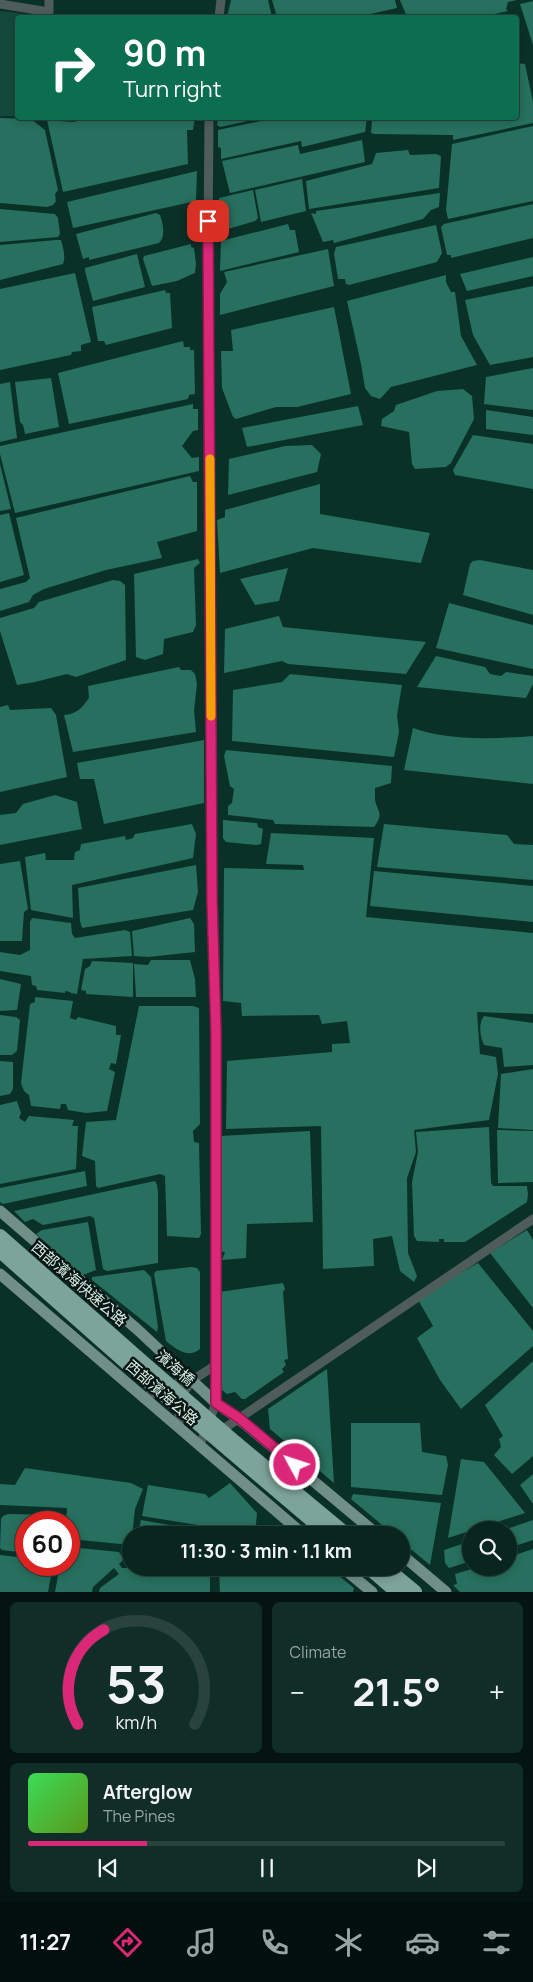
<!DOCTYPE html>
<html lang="en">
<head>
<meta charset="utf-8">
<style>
	body { margin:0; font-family:Manrope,"Noto Sans TC",sans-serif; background:#112d27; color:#f1f3f6; height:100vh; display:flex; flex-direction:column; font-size:19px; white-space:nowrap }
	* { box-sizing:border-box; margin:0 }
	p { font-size:16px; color:#98a5a4 }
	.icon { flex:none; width:28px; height:28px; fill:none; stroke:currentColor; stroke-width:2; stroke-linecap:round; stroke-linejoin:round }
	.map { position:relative; height:1592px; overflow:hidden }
	.details { display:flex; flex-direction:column; gap:10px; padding:10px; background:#041410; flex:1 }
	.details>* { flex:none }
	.banner { position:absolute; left:15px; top:15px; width:504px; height:105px; border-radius:5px; box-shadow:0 2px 8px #0003,0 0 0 1px #29423c; background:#0b6e4f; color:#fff; overflow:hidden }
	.fabs { position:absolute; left:462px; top:1521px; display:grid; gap:10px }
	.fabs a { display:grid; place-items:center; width:55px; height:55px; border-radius:50%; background:#08251e; box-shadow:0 2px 8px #0003,0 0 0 1px #29423c; font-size:25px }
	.speed { position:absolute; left:15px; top:1511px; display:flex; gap:10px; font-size:25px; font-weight:700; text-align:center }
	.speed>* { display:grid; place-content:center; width:65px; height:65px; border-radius:50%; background:#08251e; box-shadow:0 2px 8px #0003,0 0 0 1px #29423c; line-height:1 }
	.speed .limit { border:8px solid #d22; background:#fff; color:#111 }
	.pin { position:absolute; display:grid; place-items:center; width:42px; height:42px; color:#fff; margin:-21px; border-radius:10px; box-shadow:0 2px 8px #0006 }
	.me { position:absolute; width:55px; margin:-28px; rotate:310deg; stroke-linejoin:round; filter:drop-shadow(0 0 4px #0008) }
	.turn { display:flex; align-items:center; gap:18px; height:105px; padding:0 25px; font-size:22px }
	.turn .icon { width:65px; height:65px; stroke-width:2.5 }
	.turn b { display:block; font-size:35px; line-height:42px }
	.big { font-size:38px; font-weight:700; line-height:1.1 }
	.details .card { flex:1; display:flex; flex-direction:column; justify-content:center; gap:8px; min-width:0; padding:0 18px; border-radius:8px; background:#112d27 }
	.details .dial { align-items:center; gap:0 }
	.dial svg { height:130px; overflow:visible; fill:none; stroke:#29423c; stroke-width:7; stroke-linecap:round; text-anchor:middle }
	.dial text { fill:#f1f3f6; stroke:none }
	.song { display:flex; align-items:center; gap:15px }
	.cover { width:60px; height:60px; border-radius:8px; background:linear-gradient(135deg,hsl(130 70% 55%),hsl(90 70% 35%)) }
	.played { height:5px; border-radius:2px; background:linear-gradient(90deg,#db2777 25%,#29423c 25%) }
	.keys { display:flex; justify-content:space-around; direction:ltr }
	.heat { display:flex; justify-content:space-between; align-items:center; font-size:28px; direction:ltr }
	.details .tiles { flex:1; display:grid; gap:10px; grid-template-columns:1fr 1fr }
	.card:last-child { grid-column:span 2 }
	.trip { position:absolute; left:122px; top:1526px; width:288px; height:50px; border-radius:25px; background:#08251e; box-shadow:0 2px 8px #0003,0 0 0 1px #29423c; font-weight:700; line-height:50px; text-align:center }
	.menu { display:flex; height:80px; justify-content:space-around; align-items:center; background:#030f0c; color:#98a5a4 }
	.menu .icon { width:35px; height:35px }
	.menu .selected { color:#db2777 }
	.menu b { font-size:22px; color:#f1f3f6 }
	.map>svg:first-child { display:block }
</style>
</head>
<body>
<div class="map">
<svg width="533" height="1592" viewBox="0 0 533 1592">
	<rect width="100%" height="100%" fill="#0a3128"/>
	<!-- green -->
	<path fill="#15483c" d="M0,11l49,6 -31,1 -1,98h-17z"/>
	<!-- water -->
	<path fill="#276f5e" d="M231,0h37l4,17h-45z
		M272,0h123l2,8 -40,9h-80z
		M400,0h117l-9,2 -2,7 2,2 -26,6h-75z
		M533,1v44l-13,-41z
		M516,63l9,1 8,38v21l-80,17v-5h-3l-76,-1 -3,-1 1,-15h144z
		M0,118l31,1 14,11 13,60 -3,4 1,7 -3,4 -6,2 -47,-4z
		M93,118h102l-2,12h-6l1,34 -125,28 -16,-72 26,2z
		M218,118h44l-42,9 -3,-2z
		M275,118h92l-2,14 -63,15 -1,-6 -80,18v-11l-3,-1v-17z
		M533,126v75l-85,18 -2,-9 6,-66z
		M362,140l3,22 -135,31 -8,-32 76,-16 2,9z
		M408,150l2,5 26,-1 5,2 -2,32 -130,21 -3,-28 66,-17 4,-11z
		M197,171l-1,30 -123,27 -6,-26z
		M302,179l4,32 -45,11 -6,-32z
		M253,190l5,28 -3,3 -37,11 1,-34z
		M440,193l-1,14 -8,3 -8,9 -89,24 -1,-3 -10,2 -12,-29 5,1v-3z
		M533,204v34l-82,20v-3h-4l-6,-28 3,-3z
		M0,209l55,5 3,4 2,16 -2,3 -58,5z
		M156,213l4,2c3,9 6,21 -1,28l-70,17v-3l-6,2 -7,-25z
		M288,224l2,6h5l4,22 -79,19 1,-30z
		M436,225l6,28 -5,9 -88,23 -3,-1 -1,-5h-7l-4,-25 2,-7z
		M56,240h5c2,8 5,16 2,24l-63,16v-35z
		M191,244v3l3,1 2,16 -1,9 -18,8 -25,5 -9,-27 1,-3z
		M328,249l6,37 -114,29v-21l7,-12 -3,-10z
		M137,254l8,33 -52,14 -8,-30v-3z
		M533,257v19l-66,15 -7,-17z
		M75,273l16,69 -10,3v6l-9,1 -1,3 -71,15v-81z
		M446,275v7l5,10h4l6,44 16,29 -86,22 -11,12 -9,-3 -6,-8 -4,-24 -14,-63z
		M533,286v71l-43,8 -17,-30 -8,-35z
		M165,290l1,3h4l2,35 -66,17 -2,-4h-6l-6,-34z
		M334,307l17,87 -54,13h-21l-40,12 -3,-2 -11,-29 -1,-37h12l-2,-21z
		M183,341l1,6h6v3h4l1,44 -6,1 -1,4 -119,25 -11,-51z
		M533,368v42l-49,-6 2,-27z
		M51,378l8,49 -34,7 -2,-9 -3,-3 -5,-40z
		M10,382l7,56 -17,4v-58z
		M463,389l9,7 2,23 -23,44 -5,4 -31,2 -3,-5 -3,-32 -28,-6 1,-7 12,-8 2,-6 41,-14z
		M193,404v5h5v21l-5,1 -11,15 10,12 7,-1v14l-184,42 -15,-59v-8z
		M358,406l5,19 -116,22 -5,-19z
		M486,410l47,7v18l-47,-6z
		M473,435l60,9v45l-78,-14 -2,-5z
		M312,445l9,9 -4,18 -89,23 1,-36 56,-13z
		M0,464l11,45 -11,2z
		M190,476l3,6h4v49l-40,11 5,16 -56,12 -62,19 -11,6 -4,7 -29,9v-22l26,-7 4,-4 -14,-60z
		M320,484v30l110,19 -9,30 -108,-15 -93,25 -3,-53 8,-3v-7z
		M9,513l15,62 -24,7v-67z
		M198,559l2,4 -6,5 2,57 -3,7 -29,7 -1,15 -18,6 -9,-3 -2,-83z
		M480,560l53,10v45l-70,-20 7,-31 3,-3z
		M288,568l-9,33 -24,4 -15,-26z
		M113,580l7,1 5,4 1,75 -50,17 -9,-3 -32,8 -18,3 -17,-54v-13l34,-10 5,-6z
		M449,603l84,22v44l-97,-21z
		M279,616l4,11 143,15 -20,32 -118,-10 -6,-3 -58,12 1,-44z
		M436,656l49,11 5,7 11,2 5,-4 27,4v8l-7,14 -109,-11z
		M179,667l2,3h10l4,4 2,10 -3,26 2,22 -123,20 -9,-37c13,-1 18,-7 25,-17l-1,-12z
		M290,674l112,11 -5,30 2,17 -5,25 -162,-16 1,-51 49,-8z
		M8,705l2,5 41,-2 5,7 11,62 -67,15v-85z
		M413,728c37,13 81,11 120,8v48l-129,-14z
		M204,740v63l-100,21 -10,-45h-14l-3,-16z
		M226,750l166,16 -1,17 -16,5c0,4 0,8 0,12 3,13 9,13 -1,27l-99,-3 -2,-4 -45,-5v-9l4,-3 2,-14 -4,-3 -6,-30z
		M55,795l22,7 5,27 -82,16v-30l16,-2 7,-9z
		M223,820l34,3 1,4 5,2 -2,15 -4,1 -31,-3 -3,-4z
		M192,824l4,10 -3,24 -121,27 1,33 -42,-8 -6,-53 20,-4 1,7h28l1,-8 5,-2 1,-6 44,-8 1,4 7,-2 2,-4z
		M384,824l123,11 7,9 19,1v35l-156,-13z
		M271,833l103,5 -8,79 167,16v81l-56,-2 3,42 16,3 2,17 -9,46 -75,10 2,22 -9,26 1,75 9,23 -3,6 -14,-11 -8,-35 -19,3 1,27 -51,3 -2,-143 -95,3 1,-68 105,-9v-8l18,-1 -3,-22 -25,3 -3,-9 -77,1 -1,-13 -18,-2 1,-133 80,2 -1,-5 -37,-1z
		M20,861l8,48 -4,3 -2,29h-22v-77z
		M196,865l2,27 -5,18 -111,18 -2,-7 -2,-33z
		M374,871l159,15v36l-163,-16z
		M32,918l39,5 1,11 3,4 50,-8 5,2 2,24 -49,3 -6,35 -6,-1 -1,-1 -5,-1v2l-28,-3 -1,-4 -4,-1 -1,-9 -31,-5v-19l20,3 10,-5v-28z
		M190,918l4,6 1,28 -47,5 -14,-1 -2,-25z
		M151,960h39l5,19 1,18h-60l-2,-33 14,1z
		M92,961l41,2v34l-47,-3v-3l-5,-1 4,-21 5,-3z
		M0,979l21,5 -4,26 -17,1z
		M35,997l38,4 -3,17 6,2 2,-3 38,9v9h5l-5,29 -5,-1 -2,6 6,3 -8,39 -21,2 -18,-3 -2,-6h-5l-1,5 -29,-3 -2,-11 -5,-4 -3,-8 9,-79 5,-2z
		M139,1006h54l6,2 1,116 -7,7 1,11 5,1 2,91 -2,4 -32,-2 -2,-60 -5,-2 -62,14 -2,-2 -1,-25 -13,-5 4,-34 30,-2z
		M0,1015l16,2 4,3 -3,31 -5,4h-12z
		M484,1016l49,7v42l-29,2 -2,-19 -18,-3c-4,-8 -6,-22 0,-29z
		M0,1061l13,1v27l-3,5 -10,2z
		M533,1069v61l-35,-2 3,-54z
		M17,1101l4,12 -2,5 6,4 4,-6 45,4 -2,6h6l-2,43 -76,15v-79z
		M489,1127l2,56 2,3h34l1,8 -1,8 -62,40h-21v-3h-5v3l-22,-1 -3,-5 -2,-54 6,-30 -2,-20z
		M497,1130l36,1v51l-35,1z
		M310,1131l3,91 -66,2 -1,34 -24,2 3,-8 -6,-1 1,-115z
		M85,1171l2,15 -84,18 -3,-2v-14z
		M155,1181l2,4 1,7v71l-51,8 -4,-2 -9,-51 -4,-2 -47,9 -10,-6 -8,3 -11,-11z
		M88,1222l8,48 -13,5 -47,-41 6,-4z
		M527,1230l6,10v68l-43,-55z
		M478,1263l55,68v15l-72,63 -21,-29 -23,-42 16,-12 -16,-28z
		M191,1267l6,1 3,4v77c-12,10 -24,0 -34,-8l-12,-67 2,-3z
		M144,1270l7,7 7,50 -1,5 -65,-52v-3z
		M283,1283l2,6 -2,3 5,67 -4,1 2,5 -4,4 2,3 -39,27h-3l-7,-7 -8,2 -5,-4 -3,-98z
		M533,1361v95l-21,18 -18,-19 7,-8 -2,-8 4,-3 -18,-31z
		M327,1369l7,114 -64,-54 -2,-20z
		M351,1423h69l2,29 24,4 2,9 -6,30 -91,-8z
		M461,1459l23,3 41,51 -77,25z
		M25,1468l106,15 12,6 -8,20 -4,36 -62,-6v-17h-3l1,-14 -67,-3v-21l15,1z
		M533,1474v30l-13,-19z
		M230,1483l27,30 -2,22h-36l-3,-7 -74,-12 6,-31 57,9 4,4z
		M353,1494l88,9 -11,62 -29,-24v-6h-7l-43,-36z
		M8,1514l48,1 4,1v6h-34v31l-24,-3 -2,-2 1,-29 2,-3z
		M141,1520l69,12v3h-72z
		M533,1520v20l-24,8v-18h-5z
		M471,1541v20l-22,7 -4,-5 -1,-13z
		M69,1547l50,5 5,7 -5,5 3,4h88v24h-111l1,-4 19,-14 -5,-6 -21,19 -1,5h-37l5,-27h9z
		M533,1549v43h-73l-7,-7 4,-1 -2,-10 20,-6h34v-11z
		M0,1555l26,3v7h27l-5,27h-48z
		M219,1568h110l25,20 -1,4h-133z"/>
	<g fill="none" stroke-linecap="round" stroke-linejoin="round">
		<!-- minor -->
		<path stroke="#4e5d59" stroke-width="9" d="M0,4l49,8v-12
			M219,18l2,-18
			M143,1398l38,-16 10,-1 25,-16
			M179,1427v-27l12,-19
			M219,1432l314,-213
			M200,1445l16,-42v-371l-4,-132 -4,-662 1,-120"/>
		<!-- major -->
		<path stroke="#709087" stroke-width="11" d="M0,1211l138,119 78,73 23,16 139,116
			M0,1274l304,261
			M401,1554l45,38
			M343,1568l29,24"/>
		<!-- highway -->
		<path stroke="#7da499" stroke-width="14" d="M0,1236l137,121
			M0,1251l130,115
			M236,1443l111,92
			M229,1450l100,85
			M369,1568l28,24
			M386,1568l29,24"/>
		<!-- highway-bridge -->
		<path stroke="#7da499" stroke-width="14" d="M137,1357l99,86
			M130,1366l99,84"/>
	</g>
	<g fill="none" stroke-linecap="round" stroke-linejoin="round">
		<!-- route casing -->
		<g stroke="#8e194d" stroke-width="12">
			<path id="route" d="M208,221l4,679 4,132v371l23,15 56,47"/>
		</g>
		<!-- route -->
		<use href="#route" stroke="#db2777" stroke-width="9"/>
		<!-- slow -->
		<path stroke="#f59e0b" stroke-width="9" d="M210,459l1,257"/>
	</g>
	<g text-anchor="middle" stroke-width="5" stroke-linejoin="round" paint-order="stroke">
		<!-- street labels -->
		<g font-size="15" fill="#daeee8" stroke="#071612">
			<text transform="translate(79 1284) rotate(41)" y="5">西部濱海快速公路</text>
			<text transform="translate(175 1368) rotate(41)" y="5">濱海橋</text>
			<text transform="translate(162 1393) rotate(41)" y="5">西部濱海公路</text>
		</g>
	</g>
</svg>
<div class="fabs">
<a><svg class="icon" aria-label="search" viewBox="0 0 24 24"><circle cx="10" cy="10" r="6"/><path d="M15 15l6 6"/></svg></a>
</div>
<div class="speed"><div class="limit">60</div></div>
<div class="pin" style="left:208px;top:221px;background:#d93025"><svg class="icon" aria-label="arrive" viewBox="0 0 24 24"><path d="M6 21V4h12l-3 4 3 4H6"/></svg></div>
<svg class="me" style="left:295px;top:1465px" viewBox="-20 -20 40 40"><circle r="17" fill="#db2777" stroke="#fff" stroke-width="3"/><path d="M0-11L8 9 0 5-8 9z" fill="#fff"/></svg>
<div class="trip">11:30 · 3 min · 1.1 km</div>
<div class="banner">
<div class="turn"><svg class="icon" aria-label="right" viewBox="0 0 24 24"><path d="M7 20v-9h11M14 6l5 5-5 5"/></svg><div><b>90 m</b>Turn right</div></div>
</div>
</div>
<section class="details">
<div class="tiles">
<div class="card dial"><svg viewBox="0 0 100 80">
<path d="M14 69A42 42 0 1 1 86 69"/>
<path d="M14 69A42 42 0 0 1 30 11" stroke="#db2777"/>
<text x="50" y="56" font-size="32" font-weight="700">53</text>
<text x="50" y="72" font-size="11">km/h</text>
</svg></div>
<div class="card"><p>Climate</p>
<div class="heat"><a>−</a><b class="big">21.5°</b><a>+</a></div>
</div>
<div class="card">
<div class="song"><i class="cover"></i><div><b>Afterglow</b><p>The Pines</p></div></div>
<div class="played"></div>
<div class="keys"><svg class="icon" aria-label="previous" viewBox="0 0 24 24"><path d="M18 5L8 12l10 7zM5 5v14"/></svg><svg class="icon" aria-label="pause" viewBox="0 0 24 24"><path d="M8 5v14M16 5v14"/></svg><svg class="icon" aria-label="next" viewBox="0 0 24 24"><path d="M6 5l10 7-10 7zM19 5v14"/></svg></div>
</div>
</div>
</section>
<nav class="menu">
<b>11:27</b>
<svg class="icon selected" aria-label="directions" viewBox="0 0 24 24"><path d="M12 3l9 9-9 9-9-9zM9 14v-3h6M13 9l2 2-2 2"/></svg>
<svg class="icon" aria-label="music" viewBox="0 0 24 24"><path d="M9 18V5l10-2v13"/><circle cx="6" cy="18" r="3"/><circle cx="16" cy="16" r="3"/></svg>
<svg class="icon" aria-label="phone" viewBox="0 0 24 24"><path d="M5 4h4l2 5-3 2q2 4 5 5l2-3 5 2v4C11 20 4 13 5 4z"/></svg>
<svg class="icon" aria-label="climate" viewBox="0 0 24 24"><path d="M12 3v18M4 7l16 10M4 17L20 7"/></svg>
<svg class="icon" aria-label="car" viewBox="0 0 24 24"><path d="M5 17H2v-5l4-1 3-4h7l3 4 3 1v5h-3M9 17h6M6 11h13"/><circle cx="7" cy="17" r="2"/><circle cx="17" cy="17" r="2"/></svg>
<svg class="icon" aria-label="filters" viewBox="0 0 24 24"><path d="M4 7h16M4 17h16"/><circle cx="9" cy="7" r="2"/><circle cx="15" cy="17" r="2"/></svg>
</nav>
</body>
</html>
